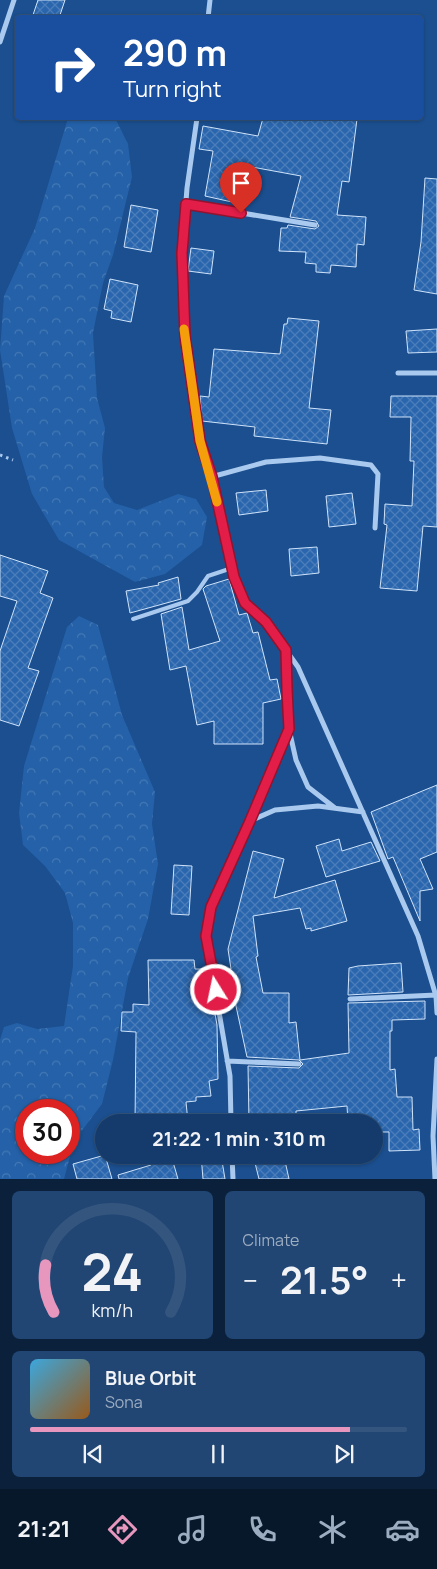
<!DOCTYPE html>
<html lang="en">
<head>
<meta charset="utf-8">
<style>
	body { margin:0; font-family:Manrope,sans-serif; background:#214673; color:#f1f3f6; height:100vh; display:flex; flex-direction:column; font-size:19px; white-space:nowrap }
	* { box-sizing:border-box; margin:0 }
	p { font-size:16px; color:#9dadc1 }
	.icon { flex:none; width:28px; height:28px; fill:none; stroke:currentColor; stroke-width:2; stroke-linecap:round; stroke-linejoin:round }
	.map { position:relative; height:1179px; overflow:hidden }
	.drawer { display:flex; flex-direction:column; gap:12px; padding:12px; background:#0b203b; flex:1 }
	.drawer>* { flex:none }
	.hud { position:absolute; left:15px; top:15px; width:408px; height:105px; border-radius:5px; box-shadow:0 1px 4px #0004,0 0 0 1px #33557e; background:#1a4fa0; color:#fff; overflow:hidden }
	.speed { position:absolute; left:15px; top:1099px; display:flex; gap:10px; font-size:25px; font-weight:700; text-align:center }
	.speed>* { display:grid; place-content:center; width:65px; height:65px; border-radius:50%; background:#143b6b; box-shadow:0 1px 4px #0004,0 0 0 1px #33557e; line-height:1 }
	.speed .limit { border:8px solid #d22; background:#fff; color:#111 }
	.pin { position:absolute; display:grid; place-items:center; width:42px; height:42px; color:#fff; margin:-51px -21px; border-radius:50% 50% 50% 0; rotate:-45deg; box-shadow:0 0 5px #0007 }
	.pin .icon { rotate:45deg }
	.me { position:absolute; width:55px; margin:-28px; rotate:350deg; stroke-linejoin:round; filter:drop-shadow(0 0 4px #0008) }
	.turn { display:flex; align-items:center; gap:18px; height:105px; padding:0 25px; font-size:22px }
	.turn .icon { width:65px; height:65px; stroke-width:2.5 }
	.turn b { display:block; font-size:35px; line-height:42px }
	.big { font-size:38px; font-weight:700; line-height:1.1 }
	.drawer .widget { flex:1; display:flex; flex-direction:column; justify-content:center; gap:8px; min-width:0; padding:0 18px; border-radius:8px; background:#214673 }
	.drawer .dial { align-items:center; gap:0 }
	.dial svg { height:130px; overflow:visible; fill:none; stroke:#33557e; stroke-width:7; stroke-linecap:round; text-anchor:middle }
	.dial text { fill:#f1f3f6; stroke:none }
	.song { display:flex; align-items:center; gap:15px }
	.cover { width:60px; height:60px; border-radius:8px; background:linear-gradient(135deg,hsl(200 70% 55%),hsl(30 70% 35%)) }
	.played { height:5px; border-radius:2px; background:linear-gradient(90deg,#e797bd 85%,#33557e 85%) }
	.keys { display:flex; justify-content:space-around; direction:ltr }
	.heat { display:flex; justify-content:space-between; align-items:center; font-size:28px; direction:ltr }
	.drawer .tiles { flex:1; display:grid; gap:12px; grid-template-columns:1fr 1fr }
	.widget:last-child { grid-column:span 2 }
	.trip { position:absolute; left:95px; top:1114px; width:288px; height:50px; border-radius:25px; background:#143b6b; box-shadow:0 1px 4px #0004,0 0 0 1px #33557e; font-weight:700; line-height:50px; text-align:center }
	.tabs { display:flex; height:80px; justify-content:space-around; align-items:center; background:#08182b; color:#9dadc1 }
	.tabs .icon { width:35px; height:35px }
	.tabs .active { color:#e797bd }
	.tabs b { font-size:22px; color:#f1f3f6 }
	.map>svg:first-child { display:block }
</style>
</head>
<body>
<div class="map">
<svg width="437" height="1179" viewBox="0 0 437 1179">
	<defs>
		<pattern id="forest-crowns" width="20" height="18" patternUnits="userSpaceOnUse" patternTransform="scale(1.25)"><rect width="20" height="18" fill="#2461a8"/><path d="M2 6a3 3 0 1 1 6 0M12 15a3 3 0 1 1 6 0" fill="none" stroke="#4579b5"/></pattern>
		<pattern id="building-cross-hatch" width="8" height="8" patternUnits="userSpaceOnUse" patternTransform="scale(1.25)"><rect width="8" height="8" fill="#2a66ad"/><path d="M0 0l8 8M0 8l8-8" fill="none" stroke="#4a7db9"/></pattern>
	</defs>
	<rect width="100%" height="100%" fill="#1b4f8f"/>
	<!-- forest -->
	<path fill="url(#forest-crowns)" fill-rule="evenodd" d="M68,118h47l13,26 4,33 -19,78 -10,28 -10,50 4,65 8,30 -3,29 2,30 10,16 23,7 41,-16 18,5 11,18 -5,28 -37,29 -30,8 -76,-42 -27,-46 -20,-66 -12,-78 4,-54 31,-68z
		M79,616l19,9 24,90 33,77 -3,32 6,40 -10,55 -20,59 -15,82 -11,44 -28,37 -10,38h-64v-139l4,-13 13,-4 20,6 27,-3 9,-60v-43l-8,-30 -20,-27 -22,-21 -4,-32 5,-47 43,-139zM26,1110h43v42h-43z"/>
	<!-- building -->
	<path fill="url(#building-cross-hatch)" stroke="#cfe3fa" d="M38,0h27l-6,18h-27z
		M263,118l94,1 -8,63 -7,-1 -5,34 29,2 -2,28 -7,-1 -1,23 -25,-2 -1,8 -14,-1v-8l-11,-1 1,-11 -27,-1 2,-23h6l1,-3 27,4 4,-3 -3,-5 -26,-4 11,-41 -60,-11 -9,37 -27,-6 8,-45 -14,-2 4,-23 55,10z
		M425,178l12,1v115l-23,-4 7,-48z
		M131,205l27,5 -7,42 -27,-5z
		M191,248l23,3 -3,23 -23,-3z
		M110,279l28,6 -7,37 -20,-4 1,-7 -8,-2z
		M288,318l31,3 -10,87 22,2 -4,34 -73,-8 1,-9 -53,-6 -2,-25 9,1 5,-48 66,5 4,-30h3z
		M437,329v23l-29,1 -2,-22z
		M391,396h46v131l-14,-1 -6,65 -37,-3 7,-63 -3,-1 1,-20 27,2 2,-45h-4l1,-44h-21z
		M266,490l2,21 -29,4 -3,-22z
		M352,493l4,31 -27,3 -3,-31z
		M317,547l2,26 -28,3 -2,-27z
		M0,555l48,16 -8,22 13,5 -25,70 11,3 -20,55 -19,-6v-69l17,-50 -17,-5z
		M178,577l3,22 -51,14 -4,-22 33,-6 -1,-2z
		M229,579l10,36 8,-2 6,20 5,-1 12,48 7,-1 4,20 -18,4v41h-49v-23l-17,4 -11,-59 -16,4 -9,-56 21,-7 7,43 31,-9 -17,-52 3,-3z
		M437,785v67l-17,7 13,30 -13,2v30l-27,-64 -5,2 -17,-47z
		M339,839l3,12 29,-9 9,19 -54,16 -10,-31z
		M253,851l31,8 -10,39 61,-18 12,41 -36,10v-3l-5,1 -6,-21 -47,8 5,40 -2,1 7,36h26v30l7,-1 4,38 49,-7 -1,-50 77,-2v18l-33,1v11h-2v39l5,-1 2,28h15l1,33 6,-1 1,21 -31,1v-19h-15v-10h-26l-1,-16 -51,5v11h-47l-1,-56 51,2 4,-4 -4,-4 -52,-3 -19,-88h3l-3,-20z
		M174,865l18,1 -3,49 -18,-1z
		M148,960h46l1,9h12l10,56 1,54 -9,2 2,15 -15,1v4l-10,1 2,20h-53l1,-90 -15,-1 1,-19h11v-8l16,1z
		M401,963l2,29 -55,3 1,-27 9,-2z
		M105,1155l7,24h-35l-4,-15z
		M148,1155h23l7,24h-59l-1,-4 33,-10z
		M201,1155h20l4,24h-22z
		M253,1155h26l2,7 4,-1 4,18h-30z"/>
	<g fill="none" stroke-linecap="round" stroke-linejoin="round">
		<!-- path -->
		<path stroke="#a9c9ee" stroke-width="3" stroke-dasharray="2.5 4" stroke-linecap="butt" d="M0,455l13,5"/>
		<!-- lane -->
		<path stroke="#a9c9ee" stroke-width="4" d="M133,619l55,-18 9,-9 11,-16 24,-8"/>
		<!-- street -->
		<path stroke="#a9c9ee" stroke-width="5" d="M208,18l2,-18
			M0,42l14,-42
			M197,118l-10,70 -5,65 3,83 16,105 10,36 23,100 11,26 21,19 32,45 120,269 18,60 1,17
			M186,204l129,21
			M398,373h39
			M211,477l55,-15 54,-4 51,7 7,9 -3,54
			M289,729l7,31 12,27 27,21
			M251,821l38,-92 -3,-79
			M350,999l86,-4
			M227,1061l72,3
			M231,1122l-1,-46 -24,-140 5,-29 39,-86 25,-11 43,-4 45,6
			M232,1155l1,24
			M435,1179l-2,-43 4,-77"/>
	</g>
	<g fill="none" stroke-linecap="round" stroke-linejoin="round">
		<!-- route casing -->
		<g stroke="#92132f" stroke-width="12">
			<path id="route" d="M216,990l-10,-54 5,-29 39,-86 39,-92 -2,-40 -1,-39 -20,-28 -21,-19 -11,-26 -22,-100 -12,-36 -15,-105 -3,-83 4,-49 55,9"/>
		</g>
		<!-- route -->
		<use href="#route" stroke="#e11d48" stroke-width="9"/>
		<!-- slow -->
		<path stroke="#f59e0b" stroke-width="9" d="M184,329l16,112 17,61"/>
	</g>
</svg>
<div class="speed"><div class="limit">30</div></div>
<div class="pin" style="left:241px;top:213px;background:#d93025"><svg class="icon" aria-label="arrive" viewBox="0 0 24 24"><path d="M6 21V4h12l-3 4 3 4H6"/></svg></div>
<svg class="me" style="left:216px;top:990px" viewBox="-20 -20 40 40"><circle r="17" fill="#e11d48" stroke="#fff" stroke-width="3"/><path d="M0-11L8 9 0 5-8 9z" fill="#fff"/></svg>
<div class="trip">21:22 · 1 min · 310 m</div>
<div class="hud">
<div class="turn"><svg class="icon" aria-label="right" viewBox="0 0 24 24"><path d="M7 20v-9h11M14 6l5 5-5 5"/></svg><div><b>290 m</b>Turn right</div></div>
</div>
</div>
<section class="drawer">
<div class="tiles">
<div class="widget dial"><svg viewBox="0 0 100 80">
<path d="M14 69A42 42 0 1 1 86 69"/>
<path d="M14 69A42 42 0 0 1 9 40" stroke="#e797bd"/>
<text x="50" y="56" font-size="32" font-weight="700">24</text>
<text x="50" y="72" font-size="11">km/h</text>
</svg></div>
<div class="widget"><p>Climate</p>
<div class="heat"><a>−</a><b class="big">21.5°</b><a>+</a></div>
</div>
<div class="widget">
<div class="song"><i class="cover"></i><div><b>Blue Orbit</b><p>Sona</p></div></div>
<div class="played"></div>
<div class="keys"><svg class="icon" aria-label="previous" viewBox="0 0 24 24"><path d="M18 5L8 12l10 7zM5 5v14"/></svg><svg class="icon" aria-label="pause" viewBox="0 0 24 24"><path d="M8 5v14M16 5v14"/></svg><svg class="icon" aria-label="next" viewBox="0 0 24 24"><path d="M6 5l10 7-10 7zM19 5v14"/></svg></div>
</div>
</div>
</section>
<nav class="tabs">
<b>21:21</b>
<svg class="icon active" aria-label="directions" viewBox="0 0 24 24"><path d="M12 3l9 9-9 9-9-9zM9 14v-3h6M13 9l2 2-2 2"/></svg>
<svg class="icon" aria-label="music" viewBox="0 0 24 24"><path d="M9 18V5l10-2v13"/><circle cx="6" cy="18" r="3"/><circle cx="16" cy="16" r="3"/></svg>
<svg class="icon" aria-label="phone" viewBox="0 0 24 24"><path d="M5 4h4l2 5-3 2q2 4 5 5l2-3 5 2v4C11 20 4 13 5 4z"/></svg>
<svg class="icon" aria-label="climate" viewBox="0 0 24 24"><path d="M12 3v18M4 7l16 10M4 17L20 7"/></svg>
<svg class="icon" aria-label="car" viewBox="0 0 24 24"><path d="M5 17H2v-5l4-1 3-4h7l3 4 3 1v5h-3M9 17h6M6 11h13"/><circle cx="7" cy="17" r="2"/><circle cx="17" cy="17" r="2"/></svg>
</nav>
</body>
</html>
